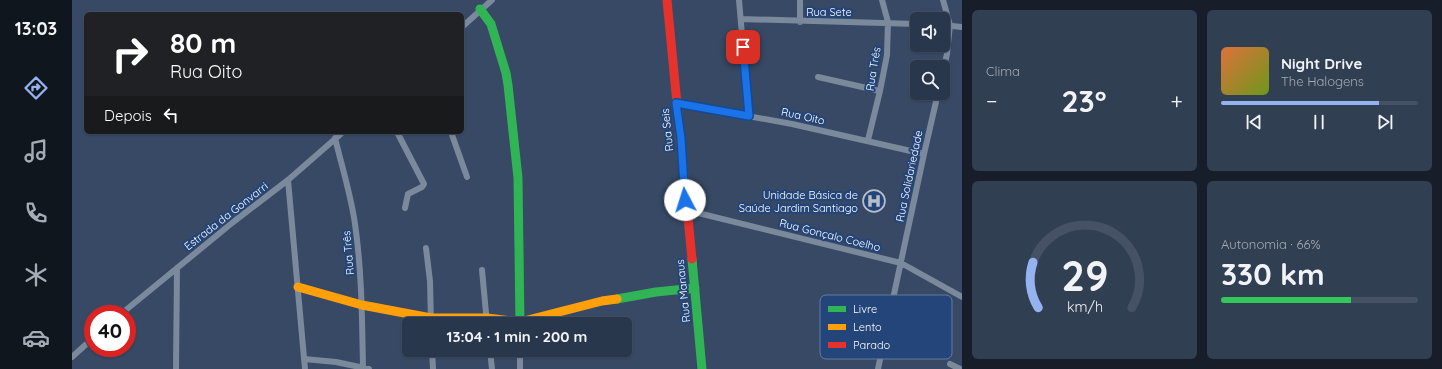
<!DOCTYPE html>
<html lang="pt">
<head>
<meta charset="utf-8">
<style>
	body { margin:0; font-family:Quicksand,sans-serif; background:#313f53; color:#f1f3f6; height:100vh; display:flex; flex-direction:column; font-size:15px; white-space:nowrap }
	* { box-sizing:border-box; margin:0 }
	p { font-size:13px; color:#a5acb5 }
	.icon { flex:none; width:22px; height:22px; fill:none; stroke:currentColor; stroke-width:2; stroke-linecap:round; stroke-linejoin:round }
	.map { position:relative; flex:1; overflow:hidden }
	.side { display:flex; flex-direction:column; gap:10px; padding:10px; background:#171e2a; width:480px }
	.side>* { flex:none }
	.hud { position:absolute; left:12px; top:12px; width:380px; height:122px; border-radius:6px; box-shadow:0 1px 3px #0004,0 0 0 1px #455164; background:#202124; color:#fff; overflow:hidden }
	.controls { position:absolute; left:838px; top:12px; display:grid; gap:8px }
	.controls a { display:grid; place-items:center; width:40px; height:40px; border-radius:6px; background:#29374c; box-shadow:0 1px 3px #0004,0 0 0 1px #455164; font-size:20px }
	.speed { position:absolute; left:12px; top:305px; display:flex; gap:8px; font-size:20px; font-weight:700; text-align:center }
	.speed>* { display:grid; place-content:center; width:52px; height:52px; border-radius:50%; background:#29374c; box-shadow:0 1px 3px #0004,0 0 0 1px #455164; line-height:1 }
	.speed .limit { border:6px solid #d22; background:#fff; color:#111 }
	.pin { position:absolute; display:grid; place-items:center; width:34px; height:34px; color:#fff; margin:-17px; border-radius:8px; box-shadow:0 2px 6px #0006 }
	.me { position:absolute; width:44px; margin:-22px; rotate:355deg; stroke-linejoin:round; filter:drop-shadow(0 0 3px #0008) }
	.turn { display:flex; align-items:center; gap:14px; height:84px; padding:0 20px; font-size:18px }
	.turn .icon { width:52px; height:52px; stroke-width:2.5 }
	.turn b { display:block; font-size:28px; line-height:34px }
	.then { display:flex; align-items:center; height:38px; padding:0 20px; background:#0003; gap:8px; font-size:15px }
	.big { font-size:30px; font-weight:700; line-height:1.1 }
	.side .widget { flex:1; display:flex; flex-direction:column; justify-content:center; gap:6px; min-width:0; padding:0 14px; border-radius:6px; background:#313f53 }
	.side .dial { align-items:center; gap:0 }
	.dial svg { height:104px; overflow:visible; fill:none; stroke:#455164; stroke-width:7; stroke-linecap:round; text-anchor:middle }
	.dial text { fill:#f1f3f6; stroke:none }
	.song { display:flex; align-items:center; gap:12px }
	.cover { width:48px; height:48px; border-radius:6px; background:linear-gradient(135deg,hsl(20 70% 55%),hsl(80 70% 35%)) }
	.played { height:4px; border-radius:2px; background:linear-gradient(90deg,#95b2f1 80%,#455164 80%) }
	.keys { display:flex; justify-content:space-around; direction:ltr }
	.heat { display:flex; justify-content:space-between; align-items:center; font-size:22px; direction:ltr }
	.charge { height:6px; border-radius:3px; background:linear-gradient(90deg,#34c759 66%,#455164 0) }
	.side .tiles { flex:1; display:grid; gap:10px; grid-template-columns:repeat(2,1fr) }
	.trip { position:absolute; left:330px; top:317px; width:230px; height:40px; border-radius:6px; background:#29374c; box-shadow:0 1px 3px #0004,0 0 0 1px #455164; font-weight:700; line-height:40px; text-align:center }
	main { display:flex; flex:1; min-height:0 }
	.tab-bar { display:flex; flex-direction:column; width:72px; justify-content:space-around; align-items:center; background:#10161e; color:#a5acb5 }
	.tab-bar .icon { width:28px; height:28px }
	.tab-bar .on { color:#95b2f1 }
	.tab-bar b { font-size:18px; color:#f1f3f6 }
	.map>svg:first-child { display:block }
</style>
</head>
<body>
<main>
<nav class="tab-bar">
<b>13:03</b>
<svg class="icon on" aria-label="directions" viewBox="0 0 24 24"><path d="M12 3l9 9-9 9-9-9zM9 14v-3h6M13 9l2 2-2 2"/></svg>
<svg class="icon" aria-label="music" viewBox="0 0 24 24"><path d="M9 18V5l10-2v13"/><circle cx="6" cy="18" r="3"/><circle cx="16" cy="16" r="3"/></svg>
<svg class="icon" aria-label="phone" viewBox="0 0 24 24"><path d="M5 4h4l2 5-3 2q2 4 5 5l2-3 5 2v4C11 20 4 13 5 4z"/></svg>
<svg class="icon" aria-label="climate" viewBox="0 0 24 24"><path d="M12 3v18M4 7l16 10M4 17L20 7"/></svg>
<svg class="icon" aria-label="car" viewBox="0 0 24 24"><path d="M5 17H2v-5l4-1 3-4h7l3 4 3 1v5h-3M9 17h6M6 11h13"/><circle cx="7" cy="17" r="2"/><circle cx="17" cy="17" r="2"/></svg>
</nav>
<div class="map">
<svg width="890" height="369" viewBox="0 0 890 369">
	<rect width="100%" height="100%" fill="#374965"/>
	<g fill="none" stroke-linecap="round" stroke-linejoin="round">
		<!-- street -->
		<path stroke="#7b899c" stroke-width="6" d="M667,0l10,116
			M871,0l7,25 -3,29 -4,18
			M669,19l176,5
			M728,22v-22
			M871,25l19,2
			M390,27l30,-27
			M746,77l62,14
			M604,103l116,21 132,30
			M325,132l27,52 -2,3 -14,7 -3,14
			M379,132l16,45
			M263,138c7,29 16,57 20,86 7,48 7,96 8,144
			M796,140l12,-49 7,-36 1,-33 -6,-22
			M216,180l17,189
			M614,210l215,53 61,34
			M354,248l4,33 1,43
			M410,270l5,54
			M49,314l111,-91 56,-43 55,-48
			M360,350l1,19
			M418,350l2,19
			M448,350v19
			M0,357l21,-19
			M232,359l32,3 33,7
			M878,364l10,5
			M104,369l1,-101
			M806,369l46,-215 14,-61"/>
		<!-- fast -->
		<path stroke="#30b455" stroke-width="9" d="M408,9l11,15 15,49 2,12 10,93 2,146
			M620,259l10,110
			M545,299l39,-7 39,-4"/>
		<!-- slow -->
		<path stroke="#ff9f0a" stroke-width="9" d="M226,287l64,18 69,13h56l33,4 82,-21 15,-2"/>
		<!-- jam -->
		<path stroke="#e5322d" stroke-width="9" d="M595,0l25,259"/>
	</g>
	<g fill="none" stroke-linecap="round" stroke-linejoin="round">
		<!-- route casing -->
		<g stroke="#114b97" stroke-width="10">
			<path id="route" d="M613,200l-4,-62 -5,-35 73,13 -6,-69"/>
		</g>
		<!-- route -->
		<use href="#route" stroke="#1a73e8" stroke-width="7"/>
	</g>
	<!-- icons -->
	<defs>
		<g id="hospital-ring" transform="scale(1.15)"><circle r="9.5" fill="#234579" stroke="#b9bfc9" stroke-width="1.5"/><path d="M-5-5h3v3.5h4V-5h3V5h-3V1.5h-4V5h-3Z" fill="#b9bfc9"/></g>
	</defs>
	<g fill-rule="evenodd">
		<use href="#hospital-ring" x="802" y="201"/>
	</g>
	<g text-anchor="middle" stroke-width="4" stroke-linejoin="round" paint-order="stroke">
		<!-- street labels -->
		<g font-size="11" fill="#fff" stroke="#234579">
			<text x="757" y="16">Rua Sete</text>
			<text transform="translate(801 69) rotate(-81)" y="4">Rua Três</text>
			<text transform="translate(731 116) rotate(12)" y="4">Rua Oito</text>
			<text transform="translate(595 130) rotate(-96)" y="4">Rua Seis</text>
			<text transform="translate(837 176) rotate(-78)" y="4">Rua Solidariedade</text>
			<text transform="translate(154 216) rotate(-38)" y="4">Estrada da Gonvarri</text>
			<text transform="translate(758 235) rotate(14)" y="4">Rua Gonçalo Coelho</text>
			<text transform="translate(276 253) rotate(-95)" y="4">Rua Três</text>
			<text transform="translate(611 291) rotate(-96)" y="4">Rua Manaus</text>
		</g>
		<!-- poi labels -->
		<g font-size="11" fill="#fff" stroke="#234579" text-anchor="end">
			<text x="786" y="199">Unidade Básica de<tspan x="786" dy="13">Saúde Jardim Santiago</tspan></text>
		</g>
	</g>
	<!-- legend -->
	<rect x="748" y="295" width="132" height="64" rx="6" fill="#234579" stroke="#657da1" stroke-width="1"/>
	<rect x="756" y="306" width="18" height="6" fill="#30b455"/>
	<rect x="756" y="324" width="18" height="6" fill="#ff9f0a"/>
	<rect x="756" y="342" width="18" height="6" fill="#e5322d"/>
	<g font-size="11" fill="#fff">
		<text x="781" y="313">Livre</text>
		<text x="781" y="331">Lento</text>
		<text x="781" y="349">Parado</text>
	</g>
</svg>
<div class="controls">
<a><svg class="icon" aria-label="sound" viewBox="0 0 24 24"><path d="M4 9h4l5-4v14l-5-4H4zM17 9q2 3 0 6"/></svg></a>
<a><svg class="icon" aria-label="search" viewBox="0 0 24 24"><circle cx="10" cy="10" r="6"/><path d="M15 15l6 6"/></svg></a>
</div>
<div class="speed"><div class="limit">40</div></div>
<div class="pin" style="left:671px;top:47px;background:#d93025"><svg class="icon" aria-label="arrive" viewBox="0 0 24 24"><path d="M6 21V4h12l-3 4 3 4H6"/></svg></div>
<svg class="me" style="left:613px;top:200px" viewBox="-20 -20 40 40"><circle r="19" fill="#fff"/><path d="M0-13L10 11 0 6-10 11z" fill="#1a73e8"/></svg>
<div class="trip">13:04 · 1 min · 200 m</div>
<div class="hud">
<div class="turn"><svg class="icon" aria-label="right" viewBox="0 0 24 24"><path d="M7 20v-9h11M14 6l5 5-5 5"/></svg><div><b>80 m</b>Rua Oito</div></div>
<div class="then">Depois<svg class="icon" aria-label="left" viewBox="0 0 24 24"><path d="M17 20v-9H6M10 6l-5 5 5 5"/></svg></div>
</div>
</div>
<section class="side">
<div class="tiles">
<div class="widget"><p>Clima</p>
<div class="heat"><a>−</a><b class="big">23°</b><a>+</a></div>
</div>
<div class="widget">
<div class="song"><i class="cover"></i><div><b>Night Drive</b><p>The Halogens</p></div></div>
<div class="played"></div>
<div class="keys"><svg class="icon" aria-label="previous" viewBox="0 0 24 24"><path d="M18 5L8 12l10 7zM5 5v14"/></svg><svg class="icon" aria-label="pause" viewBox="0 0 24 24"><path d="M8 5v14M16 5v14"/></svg><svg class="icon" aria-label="next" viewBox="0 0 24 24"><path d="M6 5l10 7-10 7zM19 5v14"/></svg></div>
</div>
<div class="widget dial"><svg viewBox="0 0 100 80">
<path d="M14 69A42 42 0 1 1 86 69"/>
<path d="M14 69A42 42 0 0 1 10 34" stroke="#95b2f1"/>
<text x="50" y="56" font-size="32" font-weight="700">29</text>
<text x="50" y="72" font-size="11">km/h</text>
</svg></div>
<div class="widget"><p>Autonomia · 66%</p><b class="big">330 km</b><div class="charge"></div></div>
</div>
</section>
</main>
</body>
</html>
